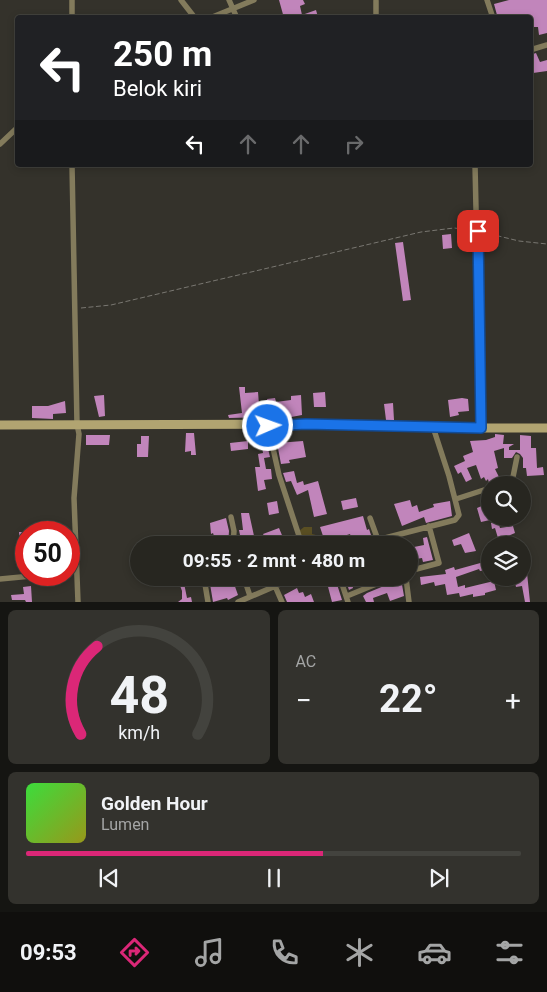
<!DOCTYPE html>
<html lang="id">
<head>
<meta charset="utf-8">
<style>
	body { margin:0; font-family:Roboto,sans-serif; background:#33322d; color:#f1f3f6; height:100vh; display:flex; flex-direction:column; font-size:19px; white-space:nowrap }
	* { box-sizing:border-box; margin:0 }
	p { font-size:16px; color:#a4a5a5 }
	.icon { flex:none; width:28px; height:28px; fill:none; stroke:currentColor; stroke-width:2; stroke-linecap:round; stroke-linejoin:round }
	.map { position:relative; height:602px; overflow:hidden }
	.side { display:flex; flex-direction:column; gap:8px; padding:8px; background:#151512; flex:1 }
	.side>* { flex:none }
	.top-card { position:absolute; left:15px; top:15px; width:518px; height:152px; border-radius:5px; box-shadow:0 2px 8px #0003,0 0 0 1px #43433e; background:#202124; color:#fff; overflow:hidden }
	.controls { position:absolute; left:481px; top:476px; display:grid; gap:10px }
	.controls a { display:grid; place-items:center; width:50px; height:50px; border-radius:50%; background:#272620; box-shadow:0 2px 8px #0003,0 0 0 1px #43433e; font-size:25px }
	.speed { position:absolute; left:15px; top:521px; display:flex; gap:10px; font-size:25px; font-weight:700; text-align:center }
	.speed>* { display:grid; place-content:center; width:65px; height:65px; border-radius:50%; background:#272620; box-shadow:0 2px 8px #0003,0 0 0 1px #43433e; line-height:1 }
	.speed .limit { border:8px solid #d22; background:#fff; color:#111 }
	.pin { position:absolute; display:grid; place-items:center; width:42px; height:42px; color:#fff; margin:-21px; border-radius:10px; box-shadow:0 2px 8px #0006 }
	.me { position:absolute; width:55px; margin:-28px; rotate:88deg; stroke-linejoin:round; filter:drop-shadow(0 0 4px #0008) }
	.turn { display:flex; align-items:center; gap:18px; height:105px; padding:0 15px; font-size:22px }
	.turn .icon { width:65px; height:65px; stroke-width:2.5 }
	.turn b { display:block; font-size:35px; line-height:42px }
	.lanes { display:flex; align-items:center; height:48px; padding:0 15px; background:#0003; justify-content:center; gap:25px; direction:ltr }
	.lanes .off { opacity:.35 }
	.big { font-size:38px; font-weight:700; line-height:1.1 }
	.side .tile { flex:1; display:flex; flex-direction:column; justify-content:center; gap:8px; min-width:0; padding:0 18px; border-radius:8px; background:#33322d }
	.side .dial { align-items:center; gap:0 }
	.dial svg { height:130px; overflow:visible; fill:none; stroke:#43433e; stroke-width:7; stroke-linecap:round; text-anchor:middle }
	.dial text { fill:#f1f3f6; stroke:none }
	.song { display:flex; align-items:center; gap:15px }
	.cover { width:60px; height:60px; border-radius:8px; background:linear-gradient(135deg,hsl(120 70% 55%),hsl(60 70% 35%)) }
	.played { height:5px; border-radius:2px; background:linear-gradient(90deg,#db2777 60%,#43433e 60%) }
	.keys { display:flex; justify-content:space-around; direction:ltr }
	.heat { display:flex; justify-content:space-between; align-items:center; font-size:28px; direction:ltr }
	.side .tiles { flex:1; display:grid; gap:8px; grid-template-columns:1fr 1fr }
	.tile:last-child { grid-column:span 2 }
	.trip { position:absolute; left:130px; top:536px; width:288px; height:50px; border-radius:25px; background:#272620; box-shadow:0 2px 8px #0003,0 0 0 1px #43433e; font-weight:700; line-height:50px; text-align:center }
	.tabs { display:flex; height:80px; justify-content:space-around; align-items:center; background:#100f0d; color:#a4a5a5 }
	.tabs .icon { width:35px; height:35px }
	.tabs .on { color:#db2777 }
	.tabs b { font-size:22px; color:#f1f3f6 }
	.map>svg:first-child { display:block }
</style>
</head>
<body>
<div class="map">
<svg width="547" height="602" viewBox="0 0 547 602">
	<rect width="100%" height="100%" fill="#34322b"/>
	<!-- green -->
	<path fill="#5a4f23" d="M304,527h8v7l12,3 22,-5 3,13h-45l-5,-14z"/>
	<!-- building -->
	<path fill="#c185bb" d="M279,0h24l2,4 -5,2 2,9 14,-5 2,7 -34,1z
		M509,0h38v33l-8,2 -1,-8h-7l-1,-9h-29v-4l-4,1 -3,-11z
		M536,53l4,9 7,-2v11l-14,2 -3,-18z
		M451,234l1,14 -9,1 -1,-14z
		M403,242l8,58 -8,1 -8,-58z
		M239,387h6v6l13,-1 2,25 -31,1 -1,-3 14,-2z
		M325,392l1,15h-12l-1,-14z
		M104,395l1,21 -6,1 -5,-21z
		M301,395l1,20 -16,3h-8v-3l-9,1 -2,-17 8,-1 1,4 15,-2v-4z
		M462,398l6,1 1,12 -11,1 1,3 -9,2 -2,-17z
		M65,401l1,12 -13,1v5l-21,-1v-12h16z
		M393,403l1,17h-8l-2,-16z
		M186,433h8l2,22h-5v-4l-6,1z
		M495,434l9,1 -1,9h11l-5,3v3h11v-15l11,1v12h5l1,20 6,-1 1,8 -17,1 -1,-8h-3v-10l-3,-4 -4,-2 -4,6h-8v-10l-10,3 4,17 -3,1 5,10 -5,6 -6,-2 -1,-4 -2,2 -2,-4 -3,2 -5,-14 -9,3 5,11 -6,3 -5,-10 -3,2 -4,-8 11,-5 -2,-5 10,-4 -3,-11 16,-1 9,-3z
		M86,435h24l-1,10h-23z
		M141,436h8l-1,21h-11v-13h4z
		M261,436h4l5,21 -6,1 2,11h5l1,10 -8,1 2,9 -8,2 -3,-24h5l-2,-13 5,-1z
		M248,441v8l-17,2 -1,-8z
		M303,441l3,16 -17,3 1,3 -9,1 -4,-21z
		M294,471l3,12 6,-2 1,4 14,-4 9,33 -13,3 -6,-27 -11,5 -6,-14 -5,1 -3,-9z
		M356,498l2,9 -15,3 -2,-9z
		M410,500l2,7 5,-2 2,7 15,-5 -1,-3 17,-3 2,15 -26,7 -2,-6 -22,9 -8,-22z
		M277,501l2,12 -10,2 -2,-12z
		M484,505l4,1 2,14 -9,2 -4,-14z
		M241,513h8l7,32h-14l-3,-15h4z
		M363,516l4,14 2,-1 3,9 -13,7h-5l-4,-11 -25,8 -5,-15z
		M226,518l3,13 -1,14h-11l-4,-12 -2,1 -1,-11z
		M498,521l2,7 13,-2 2,7 -7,3 2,9h-10l-5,-17 -3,1 -1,-6z
		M279,528l5,12 -15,5 -6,-11z
		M19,532h7v40h-3z
		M469,533l7,18 -11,2 -4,-9 -7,2 -2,-6z
		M427,537l6,23 -10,2 -1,-4 -6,1 -2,-12 10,-2 -1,-7z
		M484,562l2,8 -6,1 -1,-2 -23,8 2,10 7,-2v3l29,-7 2,9 -11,3v2l-12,2v-3l-13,3 -1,-4 -12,2 -2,-11 -10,2 -1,-4 -13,3 -1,-8 26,-3 -1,-4 9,-3 1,3z
		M522,563h4l4,39h-5l-3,-16 -6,1 -2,-9h8z
		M183,578l4,20 4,-1 1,5h-14l4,-3v-8l-4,-11z
		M220,578h12l6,17 -10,5 -1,-2 -14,4 -3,-18 11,-2z
		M335,578l7,22 -10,2 -5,-19z
		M345,578h35l-17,6 -2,-4 -9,3 1,5 -4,2z
		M401,579l3,17 -14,5 -3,-8 -14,5 1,4h-8l-3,-6 4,-3z
		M31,586l1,16h-6l-1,-2h-13l-1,-5 13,-1 -1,-7z
		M297,588l2,5 4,-1 2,5 6,-3 3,8h-27l-3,-7z"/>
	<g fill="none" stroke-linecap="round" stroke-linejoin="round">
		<!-- path -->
		<path stroke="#797771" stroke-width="1" stroke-dasharray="5 2.5" stroke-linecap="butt" d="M482,232l37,9 28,3
			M81,308l30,-3 310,-73 33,-4 16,2"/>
		<!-- street -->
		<path stroke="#837b5c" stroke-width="5.5" d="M181,0l14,18
			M229,0l8,18
			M487,0l6,18
			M72,18v-18
			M210,18l44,-18
			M376,18v-17
			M530,50l17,-5
			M0,144l18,-17
			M72,165l5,259 2,10 -5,64 4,104
			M475,165l6,263
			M268,426l11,49 23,70
			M500,485l13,-8 4,-20
			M456,499l34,-11
			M231,517l3,14 -1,14
			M370,518l8,22
			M190,540l2,5
			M367,545l14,-6 74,-19 4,-5 -10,-39 -16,-49
			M409,571l30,-8 -10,-37
			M204,578l4,24
			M244,578l6,18
			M340,578l8,24
			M406,578l3,24
			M0,579l42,-4
			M275,586l7,16
			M347,596l44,-18
			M238,602l56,-24"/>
		<!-- secondary -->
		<path stroke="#b1a471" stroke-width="9" d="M0,425l306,-1 150,4h91"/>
	</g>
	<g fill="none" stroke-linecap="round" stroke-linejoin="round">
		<!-- route casing -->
		<g stroke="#114b97" stroke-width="12">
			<path id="route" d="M268,426l38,-2 175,4 -3,-197"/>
		</g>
		<!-- route -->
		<use href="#route" stroke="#1a73e8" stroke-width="9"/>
	</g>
</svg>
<div class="controls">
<a><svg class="icon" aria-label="search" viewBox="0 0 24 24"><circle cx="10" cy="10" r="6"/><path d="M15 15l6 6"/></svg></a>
<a><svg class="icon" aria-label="layers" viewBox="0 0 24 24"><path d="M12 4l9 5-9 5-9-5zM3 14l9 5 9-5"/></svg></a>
</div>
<div class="speed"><div class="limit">50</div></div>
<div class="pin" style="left:478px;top:231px;background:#d93025"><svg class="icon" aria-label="arrive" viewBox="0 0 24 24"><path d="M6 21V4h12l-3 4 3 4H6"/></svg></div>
<svg class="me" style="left:268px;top:426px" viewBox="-20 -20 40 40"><circle r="17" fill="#1a73e8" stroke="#fff" stroke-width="3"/><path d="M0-11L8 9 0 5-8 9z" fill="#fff"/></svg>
<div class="trip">09:55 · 2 mnt · 480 m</div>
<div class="top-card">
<div class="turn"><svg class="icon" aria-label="left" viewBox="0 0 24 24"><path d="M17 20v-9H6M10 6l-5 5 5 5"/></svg><div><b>250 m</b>Belok kiri</div></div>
<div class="lanes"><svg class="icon" aria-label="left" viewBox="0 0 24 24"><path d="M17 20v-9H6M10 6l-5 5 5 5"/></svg><svg class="icon off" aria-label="ahead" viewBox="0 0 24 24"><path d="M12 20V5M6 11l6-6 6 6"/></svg><svg class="icon off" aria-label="ahead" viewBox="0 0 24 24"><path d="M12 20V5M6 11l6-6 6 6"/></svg><svg class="icon off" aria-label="right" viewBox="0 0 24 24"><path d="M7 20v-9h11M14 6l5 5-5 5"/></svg></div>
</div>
</div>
<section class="side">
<div class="tiles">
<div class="tile dial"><svg viewBox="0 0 100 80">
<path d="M14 69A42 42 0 1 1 86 69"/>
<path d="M14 69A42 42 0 0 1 24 15" stroke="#db2777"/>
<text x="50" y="56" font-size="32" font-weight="700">48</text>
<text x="50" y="72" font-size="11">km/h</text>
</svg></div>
<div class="tile"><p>AC</p>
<div class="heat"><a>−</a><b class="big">22°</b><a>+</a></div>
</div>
<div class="tile">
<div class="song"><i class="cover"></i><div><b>Golden Hour</b><p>Lumen</p></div></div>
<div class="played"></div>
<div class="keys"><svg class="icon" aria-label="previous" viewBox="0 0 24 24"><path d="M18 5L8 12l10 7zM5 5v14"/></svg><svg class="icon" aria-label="pause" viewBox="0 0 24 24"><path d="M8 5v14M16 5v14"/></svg><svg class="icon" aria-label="next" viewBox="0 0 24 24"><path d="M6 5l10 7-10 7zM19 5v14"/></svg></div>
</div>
</div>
</section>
<nav class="tabs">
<b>09:53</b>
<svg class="icon on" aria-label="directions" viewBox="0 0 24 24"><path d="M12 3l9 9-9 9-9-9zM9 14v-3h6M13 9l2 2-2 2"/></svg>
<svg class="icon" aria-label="music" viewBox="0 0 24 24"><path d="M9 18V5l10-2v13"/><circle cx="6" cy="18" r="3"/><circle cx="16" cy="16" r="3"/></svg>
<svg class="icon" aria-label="phone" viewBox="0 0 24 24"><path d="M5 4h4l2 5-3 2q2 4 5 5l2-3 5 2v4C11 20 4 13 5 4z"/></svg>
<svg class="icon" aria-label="climate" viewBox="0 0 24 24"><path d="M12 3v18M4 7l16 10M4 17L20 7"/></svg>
<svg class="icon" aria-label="car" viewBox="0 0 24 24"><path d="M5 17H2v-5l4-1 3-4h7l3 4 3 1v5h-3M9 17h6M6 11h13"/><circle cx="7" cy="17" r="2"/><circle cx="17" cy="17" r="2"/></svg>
<svg class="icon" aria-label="filters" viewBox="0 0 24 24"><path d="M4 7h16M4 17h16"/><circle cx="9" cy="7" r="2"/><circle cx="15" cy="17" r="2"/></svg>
</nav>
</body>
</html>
